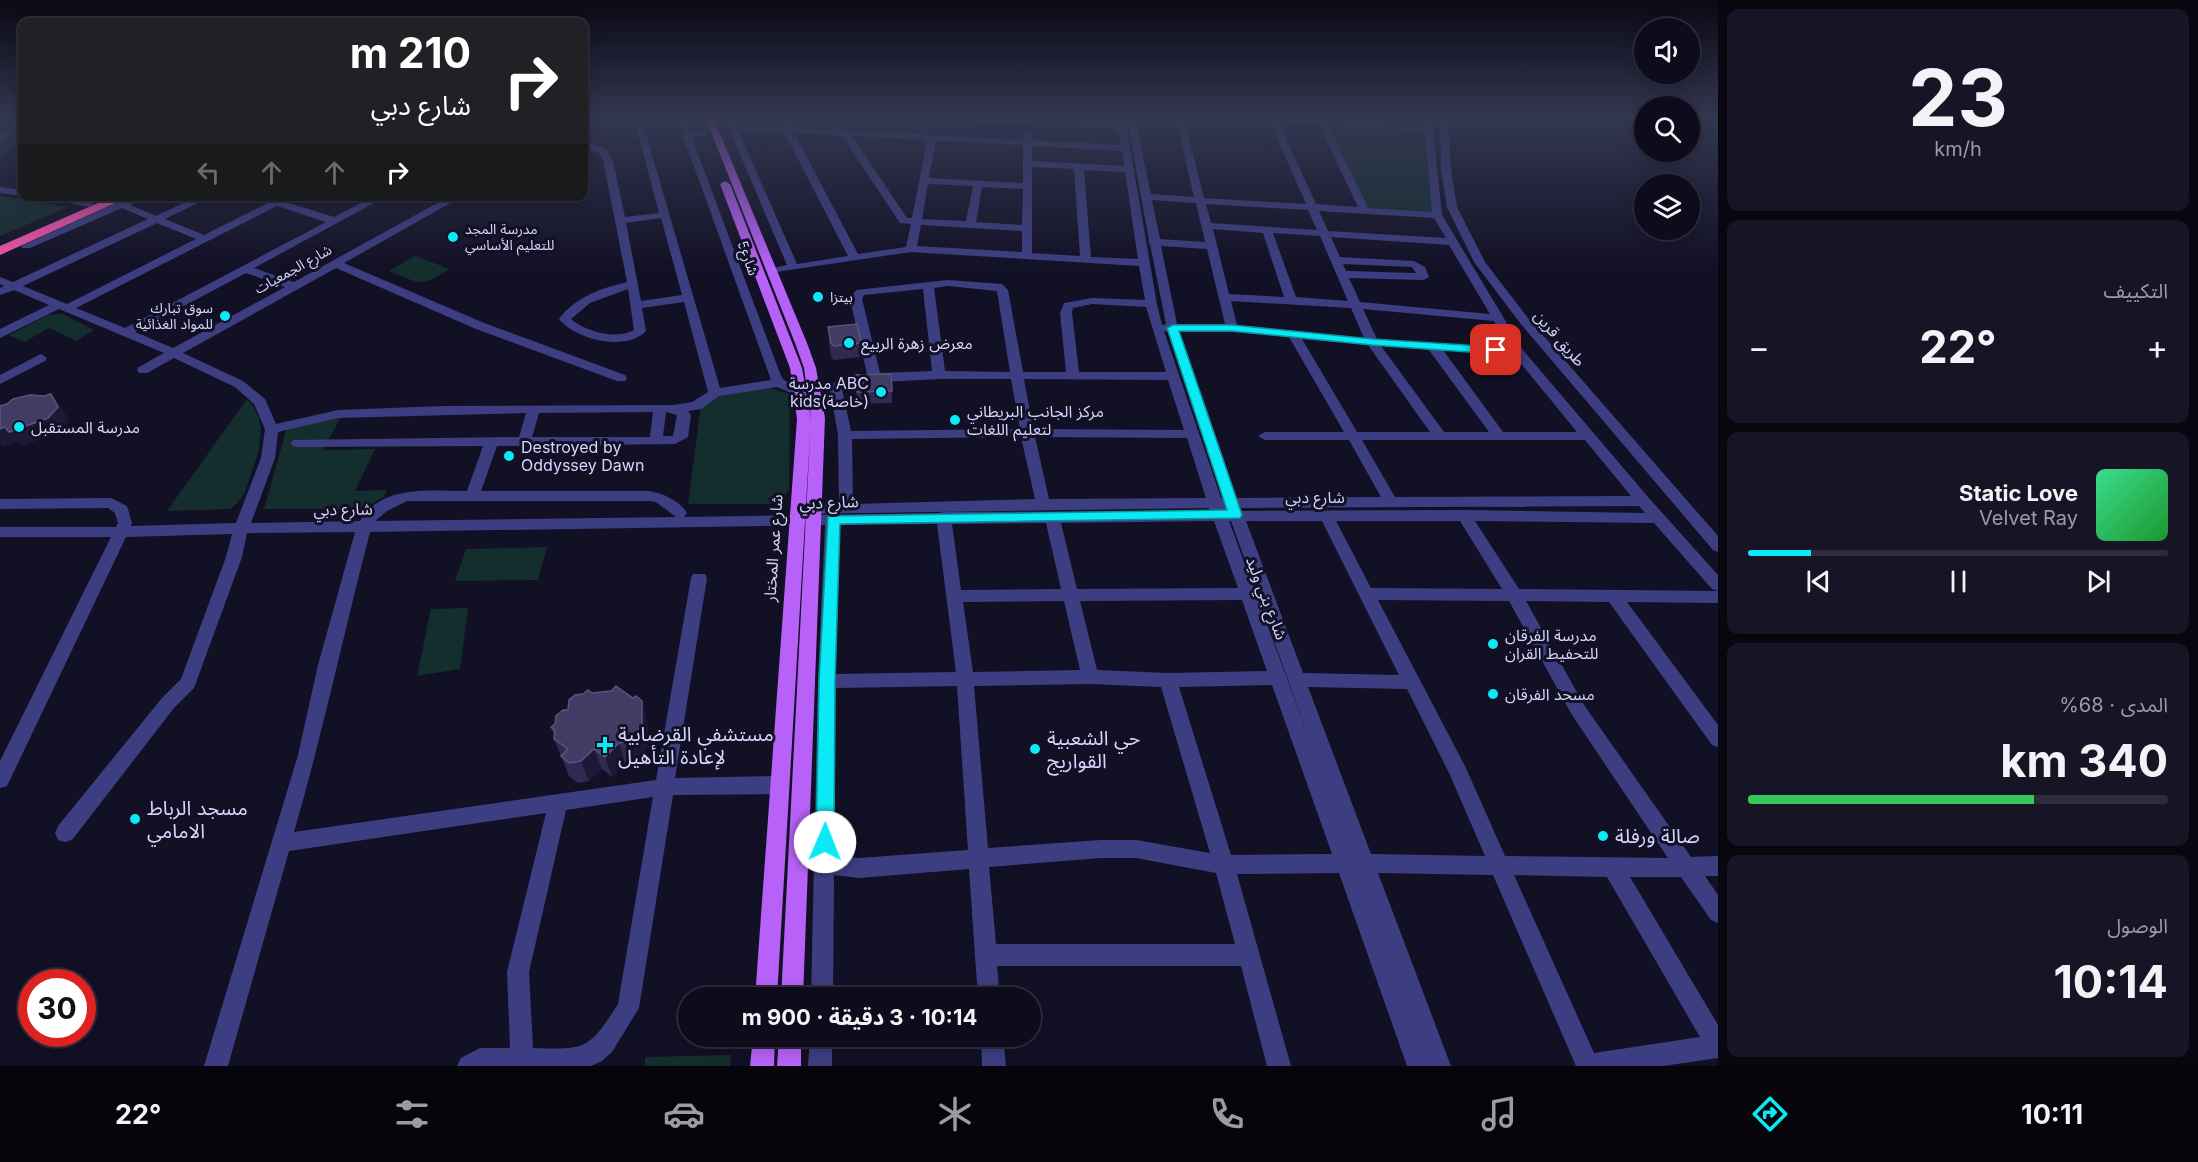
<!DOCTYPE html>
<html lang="ar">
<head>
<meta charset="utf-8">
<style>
	body { margin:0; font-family:Inter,"Noto Sans Arabic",sans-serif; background:#171525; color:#f1f3f6; direction:rtl; height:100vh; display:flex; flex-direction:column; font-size:22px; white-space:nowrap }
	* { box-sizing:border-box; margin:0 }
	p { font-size:20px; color:#9b9ba3 }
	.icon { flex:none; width:33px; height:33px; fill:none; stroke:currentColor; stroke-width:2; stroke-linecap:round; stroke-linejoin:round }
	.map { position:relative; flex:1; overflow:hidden; direction:ltr }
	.drawer { display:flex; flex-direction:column; gap:9px; padding:9px; background:#08070f; width:480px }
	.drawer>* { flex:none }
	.guide { position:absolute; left:18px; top:18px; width:570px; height:183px; border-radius:12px; box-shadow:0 3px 15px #0003,0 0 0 2px #2e2c3b; direction:rtl; background:#202124; color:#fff; overflow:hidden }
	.tools { position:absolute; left:1634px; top:18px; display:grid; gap:12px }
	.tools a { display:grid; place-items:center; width:66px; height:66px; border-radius:50%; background:#0e0c1c; box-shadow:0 3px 15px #0003,0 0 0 2px #2e2c3b; font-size:30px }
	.speed { position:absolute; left:18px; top:969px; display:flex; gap:12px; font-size:30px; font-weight:700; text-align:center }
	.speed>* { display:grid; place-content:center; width:78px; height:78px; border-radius:50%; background:#0e0c1c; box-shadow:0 3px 15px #0003,0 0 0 2px #2e2c3b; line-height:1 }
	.speed .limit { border:9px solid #d22; background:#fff; color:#111 }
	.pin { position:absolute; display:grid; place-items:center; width:51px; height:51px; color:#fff; margin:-26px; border-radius:12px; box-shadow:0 3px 9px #0006 }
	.me { position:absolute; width:66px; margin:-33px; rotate:1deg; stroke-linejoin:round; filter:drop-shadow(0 0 4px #0008) }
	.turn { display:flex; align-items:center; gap:21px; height:126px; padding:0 18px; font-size:27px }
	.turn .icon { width:78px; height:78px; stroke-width:2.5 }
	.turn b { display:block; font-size:42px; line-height:51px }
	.lanes { display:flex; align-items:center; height:57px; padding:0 18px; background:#0003; justify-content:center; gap:30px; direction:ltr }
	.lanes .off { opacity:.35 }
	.big { font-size:45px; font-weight:700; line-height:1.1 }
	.drawer .card { flex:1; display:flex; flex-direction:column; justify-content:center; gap:9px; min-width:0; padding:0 21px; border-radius:12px; background:#171525 }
	.drawer .dial { align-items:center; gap:0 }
	.dial b { font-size:78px; line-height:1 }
	.song { display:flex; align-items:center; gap:18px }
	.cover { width:72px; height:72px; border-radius:9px; background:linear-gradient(135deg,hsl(150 70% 55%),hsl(130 70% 35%)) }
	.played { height:6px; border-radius:3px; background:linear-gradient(90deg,#0beaf4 15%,#2e2c3b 15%) }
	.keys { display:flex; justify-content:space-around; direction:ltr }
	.heat { display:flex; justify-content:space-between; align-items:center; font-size:33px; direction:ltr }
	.charge { height:9px; border-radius:4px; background:linear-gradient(90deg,#34c759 68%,#2e2c3b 0) }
	.trip { position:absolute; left:678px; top:987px; width:363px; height:60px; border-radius:30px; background:#0e0c1c; box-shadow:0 3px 15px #0003,0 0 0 2px #2e2c3b; font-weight:700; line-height:60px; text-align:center; direction:rtl }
	.tab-bar { display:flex; height:96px; justify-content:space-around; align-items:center; background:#06050b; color:#9b9ba3 }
	.tab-bar .icon { width:42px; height:42px }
	.tab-bar .active { color:#0beaf4 }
	.tab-bar b { font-size:27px; color:#f1f3f6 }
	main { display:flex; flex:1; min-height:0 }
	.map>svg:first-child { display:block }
</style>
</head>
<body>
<main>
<section class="drawer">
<div class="card dial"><b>23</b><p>km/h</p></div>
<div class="card"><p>التكييف</p>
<div class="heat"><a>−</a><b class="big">22°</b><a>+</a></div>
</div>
<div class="card">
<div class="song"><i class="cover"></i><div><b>Static Love</b><p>Velvet Ray</p></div></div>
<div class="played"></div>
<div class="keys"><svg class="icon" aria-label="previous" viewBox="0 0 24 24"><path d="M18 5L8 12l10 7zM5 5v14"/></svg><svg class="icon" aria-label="pause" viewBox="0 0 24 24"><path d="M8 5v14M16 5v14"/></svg><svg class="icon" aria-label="next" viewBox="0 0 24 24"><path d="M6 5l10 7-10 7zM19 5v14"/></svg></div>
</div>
<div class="card"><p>المدى · 68%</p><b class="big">340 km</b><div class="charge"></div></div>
<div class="card"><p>الوصول</p><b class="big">10:14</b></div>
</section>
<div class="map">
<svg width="1718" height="1066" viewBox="0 0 1718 1066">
	<rect width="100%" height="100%" fill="#121025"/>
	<!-- green -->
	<path fill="#132e2c" d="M1319,122l109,10 9,83 -73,-5z
		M22,125v16l-22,17v-17z
		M0,196l68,11 -68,29z
		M415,256l35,13c-31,19 -28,15 -61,2z
		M61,313l33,17 -18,11 -27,-13 -25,14 -15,-7 39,-20z
		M766,387l24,7 -1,96 -9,14h-92l13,-100 11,-8z
		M247,399c22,22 13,50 4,75 -4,13 -8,27 -21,35l-63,2z
		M340,418l-17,32 52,-1 -20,42 32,-1 -3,7 -23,12h-97l22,-78 6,-5z
		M547,547l-9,33 -83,1 11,-32z
		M468,608l-8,61 -43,7 14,-67z
		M731,1055l-1,11h-85v-9z"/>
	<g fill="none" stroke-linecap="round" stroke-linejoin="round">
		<!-- minor -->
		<path fill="#3d3e82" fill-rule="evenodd" d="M589,119h11l-16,10v-6z
			M677,119h8l5,14 16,-3 4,3 -18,5 89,238 3,4 23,13 -6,4 -24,-10 -58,9 -18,13 -13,2 3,4 -3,22 -13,7 -178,2 -16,45h168c15,3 30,9 38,22l-3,4 255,-4 5,-1 266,-1 -1,-3 -413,6 -2,-4 7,-5 38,-1 -1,-69 -8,-46c10,-16 20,-15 37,-15l-17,-75 6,-9 92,-10 54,4 6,6 15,82h43l-6,-59 4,-10 28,-5 53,2 -6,-34 -228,-14 -142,21v-4l18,-4 -62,-146h9l2,6 46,2 1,-8h9l-1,8 232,13 1,-6 4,-3 4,3v6l89,5 -3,-16 -155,-7 -4,-3h64l94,5v-5h8l32,185 5,21 4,-1 -16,-80 -2,-2 1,-2 -22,-121h8l16,75 43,3 -18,-78h8l20,79 102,6 -37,-85h57l98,8v-8h8l10,96 81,135 125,147 70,78v28l-91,-1 91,123v22l-6,-2 -103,-143 -83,-1 58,104 107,152 27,-1v20h-13l13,19v28l-7,-3 -30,-43h-51l88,148v33l-55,8h-87l-83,-191 -115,-2 73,193h-44l-68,-193 -102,1 54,192h-24l-26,-100h-244l3,32h-22l-9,-129 -110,9 -25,-3 -1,123h-22l7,-317 7,-156 -455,7c-26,100 -47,200 -76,300l362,-52 35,-202 2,-4h12l2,4 -32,200 105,-2 7,3 2,6 -2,6 -7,3 -107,1 -34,213 -27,44 -10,9 -11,5h-134l4,-8 19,-10h30l-3,-76 39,-159 -257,38 -61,215h-24l94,-311 20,-90 37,-133 -108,1 -5,24 -48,131 -20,20 -102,132 -7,2 -7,-2 -3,-7 3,-7 104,-128 19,-19 45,-122 6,-23 -106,3 -119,249 -7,2v-27l111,-224h-111v-10h116l2,-4 -3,-10 -7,-5 -108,1v-10l111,-1 16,8 5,17 -1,3 105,-3 25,-65 4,-29 -11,-25 -19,-17 -61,-29 -27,15h-8l-2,-3 2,-3 25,-14 -105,-44 -59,29v-9l49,-24 -35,-15 -14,5v-7l4,-2 -4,-2v-7l13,5 135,-63 -26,-11 -92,40h-8l-1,-2 111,-50h15l-17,9 26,11 42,-20h14l-47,23 39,16 64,-32 -19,-7h17l68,21 40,-21h13l-133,72 40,14 156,-86h13l-119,67 140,60 141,52 2,3 -2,3h-8l-141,-52 -140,-61 -153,85 60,28 22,18 11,25 62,-14 105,-4 231,-1 18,-3 16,-10 -24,-90 -42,6 4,23c-20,21 -70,9 -87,-12 16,-22 43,-31 68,-37l-24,-122 -4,-7 -15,-6v-6l22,8 7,11 12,57 34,-4 -23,-87 7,-2 77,264 51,-8zM1279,123l40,2 39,82 -42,-3zM1328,125l97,7 7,80 -64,-4zM738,130l46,2 64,124 -51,8zM794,133l48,3 58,87 11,1 -5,23 -48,7zM852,136l75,4 -15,78h-5zM936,141l87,4v38l-94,-5zM1032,146l90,5 2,15 -92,-5zM1032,167l42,2 6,87 -48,-3zM1084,170l41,2 13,87 -47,-2zM928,184l45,2 -7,35 -44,-2zM982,187l41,2 -1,36 -46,-3zM1152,200l44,3 9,39 -45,-3zM1206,204l102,6 9,20 -106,-7zM277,206l49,16 -201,106 -49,-20zM1319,211l115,7 12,20 -118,-7zM661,218l21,77 -41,6 -15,-78zM157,223l39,16 -129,65 -44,-18zM921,225l101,6v21l-105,-6zM1213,229l50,4 21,64 -55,-3zM1273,233l47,3 28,65 -52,-4zM1331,237l118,8 41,69 -130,-12 -11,-24 74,2 6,-3 -4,-10 -11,-6 -74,-4zM1161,246l46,3 18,75h-48zM1343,264l69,3 4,6 -70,-2zM246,273l39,14 -112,61 -38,-16zM948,286l49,5 13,81 -65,-1 -11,-83zM628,289l6,41c-18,10 -48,2 -63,-11l19,-16zM923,289l9,82 -52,2 -18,-74 2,-4zM1231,301l120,7 13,30 -127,-13zM1092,304l54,3 20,65h-87l-7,-59 1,-5zM1363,309l131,12 15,27 -132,-9zM1164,331l4,1 55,166h-2zM1180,332h52l57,5 55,95h-79l-7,4 7,4h84l32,57 -144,1zM1302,339l66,6 62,87h-73zM1381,346l48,4 60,82h-45zM1443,350l71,5 63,77h-74zM939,379h72l9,50 -169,2 -9,-42 4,-5zM1024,379l144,1 16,50 -151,-1zM653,412l-3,25h-118l7,-24zM666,412l11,3 -4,21h-10zM526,413l-7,24 -226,3 -2,3 2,3 5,1 185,-1 -16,45c-37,0 -85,-7 -107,30l-109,2 24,-65 3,-26 60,-14zM1021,437l14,62 -182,5 -1,-65zM1035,437l152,1 19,60 -157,1zM1362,440h223l46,56 -236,1zM407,501h242l7,1 20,15 -301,4 12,-10zM1639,506l6,7 -181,-3 -222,1 -1,-3zM1214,521l24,67 -161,1 -16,-66zM1229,521h2l82,228zM1246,521h76l77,154 -96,-2zM1336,521h124l42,68 -131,-1zM1475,521l179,2 58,66 6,2 -199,-2zM1046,523l15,66 -100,1 -9,-66zM937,524l19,148 -120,2 4,-149zM1242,600l25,71 -99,2 -71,-3 -17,-69zM1378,600l131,1 63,114 96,143 -163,-2 -40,-90zM1064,601l16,69 -107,2 -10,-70zM1090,684l71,3 49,166 -74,-13h-35l-113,8 -14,-162zM1272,685l60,169 -101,1 -52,-168zM957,686l11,164 -109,8 -25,-2 2,-168zM1308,687l99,2 43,86 35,81 -114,-2zM653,797l-35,207c-29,45 -31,46 -85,44l-4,-76 37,-162zM1101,858h35l80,15 19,71h-239l-7,-77zM1514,875l93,2 93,160 -106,16z
			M1440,119h8l3,51 6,37 28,55 43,56 190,218v16l-5,-2 -193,-227 -46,-61 -27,-55 -6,-37z
			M19,121h3v6l-22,15v-7z
			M0,187l22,3v6l-22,-3z
			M37,196h25l32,8 -5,3z
			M41,354l6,4 -2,3 -45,23v-9z
			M810,1036h22v30h-24z
			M981,1036h22l3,30h-24z"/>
		<!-- major -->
		<path fill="#b761f8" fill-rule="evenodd" d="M706,119h8l93,224 9,25 9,50 -22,580h-22l30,-580 -7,-50 -9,-25z
			M725,181l5,3 72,184 9,51 -34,579h-22l42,-579 -7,-51 -70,-184z
			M753,1036h22l-1,30h-24z
			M779,1036h22v30h-24z"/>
		<!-- highway -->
		<path fill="#f856ad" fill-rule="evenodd" d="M114,196h17l-131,59v-9z"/>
	</g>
	<!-- wall -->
	<path fill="#302a52" d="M828,327l33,16v14l-27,3 -3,-3 -2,-16z
		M856,375l36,16v12l-35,1z
		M592,693l56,29v24l-16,17h-7l-13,14 -10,-8 -13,12 -11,2 -9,-7 -15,-37v-4l-3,-8 17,-17z"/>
	<!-- shaded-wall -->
	<path fill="#1c1838" d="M51,394l11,14 7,13 -10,11 -38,14 -4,-5 -14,6 -3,-4v-14z
		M642,701l6,21v24l-16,17 -7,-21z
		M619,743l6,20 -13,14 -7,-20z
		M594,749l8,20 -13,12 -8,-20z"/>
	<!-- building -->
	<path fill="#423c64" stroke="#59547c" stroke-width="1.5" d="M857,324l4,19 -27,3 -3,-3 -3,-16z
		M891,374l1,17 -35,1 -1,-17z
		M51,394l7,13 -10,11 -39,14 -4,-5 -5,2v-23l7,-2 6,-5 17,-4 14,1z
		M616,686l17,12 3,-2 6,5v25l-17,16 -6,1 -14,14 -11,-8 -13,12 -12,2 -8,-7 7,-7 -14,-10 1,-8 -4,-4 4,-3 1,-8 7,-6h5l1,-10 6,-5 8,-1 5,-4 4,3 19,-2z"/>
	<!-- sky -->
	<linearGradient id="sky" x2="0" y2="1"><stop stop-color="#0a0914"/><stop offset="0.44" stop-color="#333751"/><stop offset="1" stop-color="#333751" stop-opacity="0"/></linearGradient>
	<rect width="1718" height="269" fill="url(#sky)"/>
	<!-- route -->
	<path fill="#0beaf4" stroke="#07989f" stroke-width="1.5" d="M1173,325h59l140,14 124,8 6,3 -6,4 -124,-9 -140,-14h-53l63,184 -2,3 -400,6 -5,157 -1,161 -2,6 -7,3 -6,-3 -3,-6 3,-161 9,-165 399,-6 -60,-182z"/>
	<!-- markers -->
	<g fill="#0beaf4" stroke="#121025" stroke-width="2">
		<circle cx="453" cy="237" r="6"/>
		<circle cx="818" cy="297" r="6"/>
		<circle cx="225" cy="316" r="6"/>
		<circle cx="849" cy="343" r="6"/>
		<circle cx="881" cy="392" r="6"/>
		<circle cx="955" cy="420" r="6"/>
		<circle cx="19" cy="427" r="6"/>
		<circle cx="509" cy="456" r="6"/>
		<circle cx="1493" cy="644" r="6"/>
		<circle cx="1493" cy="694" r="6"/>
		<path d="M602 736h6v6h6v6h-6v6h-6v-6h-6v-6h6z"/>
		<circle cx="1035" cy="749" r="6"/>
		<circle cx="135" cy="819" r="6"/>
		<circle cx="1603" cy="836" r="6"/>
	</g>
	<g text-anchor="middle" stroke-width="6" stroke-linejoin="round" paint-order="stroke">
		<!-- far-poi labels -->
		<g font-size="14" fill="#d8d5fd" stroke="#121025" text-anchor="start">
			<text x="465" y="234">مدرسة المجد<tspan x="465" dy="16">للتعليم الأساسي</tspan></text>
			<text x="830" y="302">بيتزا</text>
			<text x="213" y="313" text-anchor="end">سوق تبارك<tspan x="213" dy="16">للمواد الغذائية</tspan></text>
		</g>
		<!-- far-street labels -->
		<g font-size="14" fill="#d8d5fd" stroke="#121025">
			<text transform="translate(748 258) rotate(70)" y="5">شارع5</text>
			<text transform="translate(293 269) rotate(-29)" y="5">شارع الجمعيات</text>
		</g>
		<!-- street labels -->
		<g font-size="16" fill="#d8d5fd" stroke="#121025">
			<text transform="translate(1560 338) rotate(49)" y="6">طريق قرين</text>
			<text x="1315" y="503">شارع دبي</text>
			<text transform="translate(829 502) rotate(-2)" y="6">شارع دبي</text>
			<text transform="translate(343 509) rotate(-1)" y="6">شارع دبي</text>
			<text transform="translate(773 548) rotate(-86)" y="6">شارع عمر المختار</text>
			<text transform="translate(1267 598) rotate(69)" y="6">شارع بني وليد</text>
		</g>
		<!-- poi labels -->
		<g font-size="16" fill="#d8d5fd" stroke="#121025" text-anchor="start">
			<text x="861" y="349">معرض زهرة الربيع</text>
			<text x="869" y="389" text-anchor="end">مدرسة ABC<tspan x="869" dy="18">kids(خاصة)</tspan></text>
			<text x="967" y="417">مركز الجانب البريطاني<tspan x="967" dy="18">لتعليم اللغات</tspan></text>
			<text x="31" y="433">مدرسة المستقبل</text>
			<text x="521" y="453">Destroyed by<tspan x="521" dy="18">Oddyssey Dawn</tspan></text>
			<text x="1505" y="641">مدرسة الفرقان<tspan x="1505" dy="18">للتحفيط القران</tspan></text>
			<text x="1505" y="700">مسحد الفرقان</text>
		</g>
		<!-- near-poi labels -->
		<g font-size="20" fill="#d8d5fd" stroke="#121025" text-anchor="start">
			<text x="618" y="741">مستشفي القرضابية<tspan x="618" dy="23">لإعادة التأهيل</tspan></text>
			<text x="1047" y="745">حي الشعبية<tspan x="1047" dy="23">القواريج</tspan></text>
			<text x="147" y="815">مسجد الرباط<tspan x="147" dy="23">الامامي</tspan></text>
			<text x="1615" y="843">صالة ورفلة</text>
		</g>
	</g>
</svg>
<div class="tools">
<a><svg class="icon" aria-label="sound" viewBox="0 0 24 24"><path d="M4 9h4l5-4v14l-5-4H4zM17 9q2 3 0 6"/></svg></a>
<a><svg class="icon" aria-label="search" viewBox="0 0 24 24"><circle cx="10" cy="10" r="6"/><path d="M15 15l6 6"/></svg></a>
<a><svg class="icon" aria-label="layers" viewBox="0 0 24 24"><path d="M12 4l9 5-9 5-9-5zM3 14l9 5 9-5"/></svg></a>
</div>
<div class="speed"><div class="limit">30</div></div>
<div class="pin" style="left:1496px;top:350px;background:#d93025"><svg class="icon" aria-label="arrive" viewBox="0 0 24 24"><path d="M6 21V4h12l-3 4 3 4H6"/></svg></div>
<svg class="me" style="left:825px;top:842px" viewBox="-20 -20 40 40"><circle r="19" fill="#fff"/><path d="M0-13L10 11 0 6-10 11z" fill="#0beaf4"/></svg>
<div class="trip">10:14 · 3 دقيقة · 900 m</div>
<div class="guide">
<div class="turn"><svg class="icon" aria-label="right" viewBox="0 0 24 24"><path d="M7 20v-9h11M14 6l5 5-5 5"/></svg><div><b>210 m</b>شارع دبي</div></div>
<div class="lanes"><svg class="icon off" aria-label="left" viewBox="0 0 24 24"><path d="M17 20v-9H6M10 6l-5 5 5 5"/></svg><svg class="icon off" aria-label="ahead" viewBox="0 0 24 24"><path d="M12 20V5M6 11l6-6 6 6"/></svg><svg class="icon off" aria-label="ahead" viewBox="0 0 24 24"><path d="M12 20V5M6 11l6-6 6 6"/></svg><svg class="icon" aria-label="right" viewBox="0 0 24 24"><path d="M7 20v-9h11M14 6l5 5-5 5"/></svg></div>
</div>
</div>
</main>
<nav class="tab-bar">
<b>10:11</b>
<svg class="icon active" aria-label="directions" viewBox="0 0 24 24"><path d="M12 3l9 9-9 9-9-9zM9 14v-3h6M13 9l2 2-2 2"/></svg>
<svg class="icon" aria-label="music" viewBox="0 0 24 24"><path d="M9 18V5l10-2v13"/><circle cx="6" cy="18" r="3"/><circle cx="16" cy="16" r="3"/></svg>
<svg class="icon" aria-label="phone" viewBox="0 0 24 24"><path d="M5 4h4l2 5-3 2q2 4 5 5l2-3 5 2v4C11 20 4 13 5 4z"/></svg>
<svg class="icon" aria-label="climate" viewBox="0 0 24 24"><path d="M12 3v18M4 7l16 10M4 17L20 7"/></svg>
<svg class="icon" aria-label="car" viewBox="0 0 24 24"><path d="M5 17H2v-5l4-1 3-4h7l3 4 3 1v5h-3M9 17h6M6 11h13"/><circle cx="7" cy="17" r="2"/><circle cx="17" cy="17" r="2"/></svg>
<svg class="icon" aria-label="filters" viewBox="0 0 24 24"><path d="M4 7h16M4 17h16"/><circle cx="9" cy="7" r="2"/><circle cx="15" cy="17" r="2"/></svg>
<b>22°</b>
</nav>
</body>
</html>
